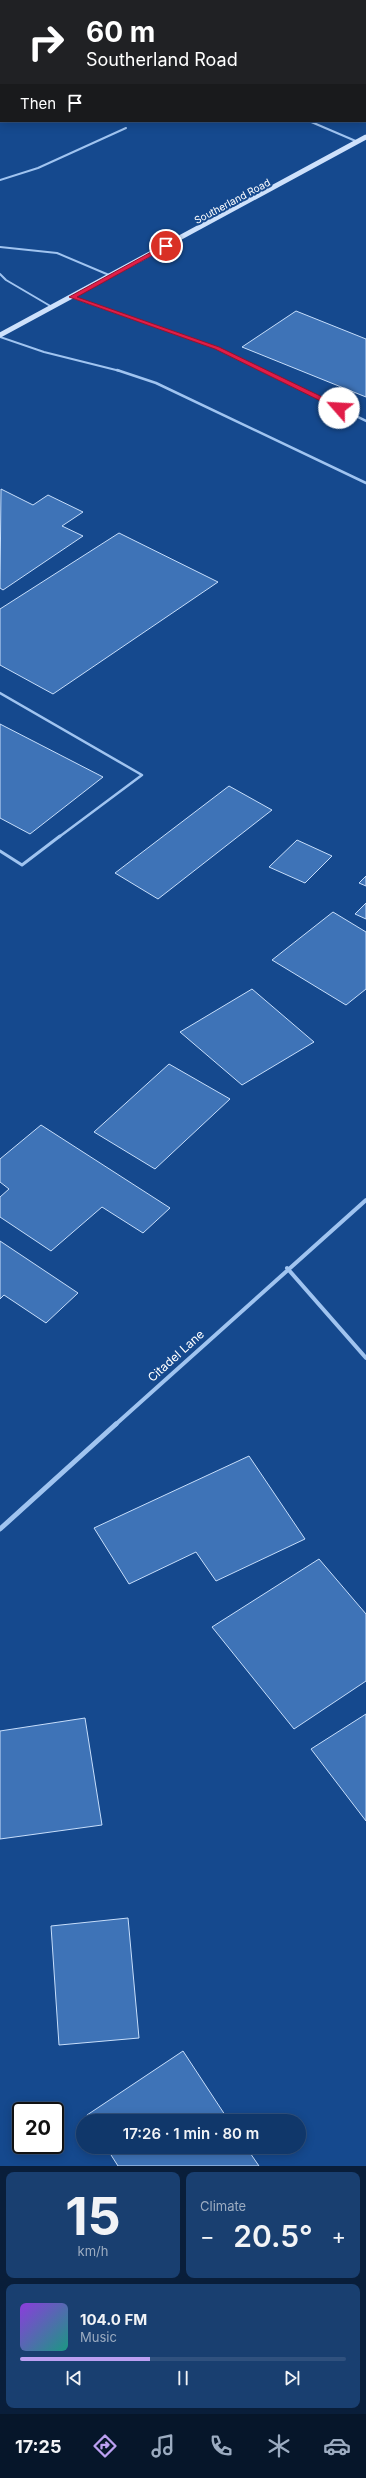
<!DOCTYPE html>
<html lang="en">
<head>
<meta charset="utf-8">
<style>
	body { margin:0; font-family:Inter,sans-serif; background:#193f70; color:#f1f3f6; height:100vh; display:flex; flex-direction:column; font-size:15px; white-space:nowrap }
	* { box-sizing:border-box; margin:0 }
	p { font-size:13px; color:#9cacc1 }
	.icon { flex:none; width:22px; height:22px; fill:none; stroke:currentColor; stroke-width:2; stroke-linecap:round; stroke-linejoin:round }
	.map { position:relative; height:2166px; overflow:hidden }
	.panel { display:flex; flex-direction:column; gap:6px; padding:6px; background:#091e3a; flex:1 }
	.panel>* { flex:none }
	.top-card { position:absolute; left:0px; top:0px; width:366px; height:122px; box-shadow:0 2px 10px #0003,0 0 0 1px #30517e; background:#202124; color:#fff; overflow:hidden }
	.speed { position:absolute; left:12px; top:2102px; display:flex; gap:8px; font-size:20px; font-weight:700; text-align:center }
	.speed>* { display:grid; place-content:center; width:52px; height:52px; border-radius:50%; background:#10376a; box-shadow:0 2px 10px #0003,0 0 0 1px #30517e; line-height:1 }
	.speed .limit { border:2px solid #111; border-radius:6px; background:#fff; color:#111 }
	.pin { position:absolute; display:grid; place-items:center; width:34px; height:34px; color:#fff; margin:-17px; border:2px solid #fff; border-radius:50%; box-shadow:0 1px 4px #0007 }
	.me { position:absolute; width:44px; margin:-22px; rotate:296deg; stroke-linejoin:round; filter:drop-shadow(0 0 3px #0008) }
	.turn { display:flex; align-items:center; gap:14px; height:84px; padding:0 20px; font-size:18px }
	.turn .icon { width:52px; height:52px; stroke-width:2.5 }
	.turn b { display:block; font-size:28px; line-height:34px }
	.then { display:flex; align-items:center; height:38px; padding:0 20px; background:#0003; gap:8px; font-size:15px }
	.big { font-size:30px; font-weight:600; line-height:1.1 }
	.panel .card { flex:1; display:flex; flex-direction:column; justify-content:center; gap:6px; min-width:0; padding:0 14px; border-radius:8px; background:#193f70 }
	.panel .dial { align-items:center; gap:0 }
	.dial b { font-size:52px; line-height:1 }
	.song { display:flex; align-items:center; gap:12px }
	.cover { width:48px; height:48px; border-radius:6px; background:linear-gradient(135deg,hsl(270 70% 55%),hsl(170 70% 35%)) }
	.played { height:4px; border-radius:2px; background:linear-gradient(90deg,#bca0f2 40%,#30517e 40%) }
	.keys { display:flex; justify-content:space-around; direction:ltr }
	.heat { display:flex; justify-content:space-between; align-items:center; font-size:22px; direction:ltr }
	.panel .tiles { flex:1; display:grid; gap:6px; grid-template-columns:1fr 1fr }
	.card:last-child { grid-column:span 2 }
	.trip { position:absolute; left:76px; top:2114px; width:230px; height:40px; border-radius:20px; background:#10376a; box-shadow:0 2px 10px #0003,0 0 0 1px #30517e; font-weight:600; line-height:40px; text-align:center }
	.dock { display:flex; height:64px; justify-content:space-around; align-items:center; background:#06162a; color:#9cacc1 }
	.dock .icon { width:28px; height:28px }
	.dock .selected { color:#bca0f2 }
	.dock b { font-size:18px; color:#f1f3f6 }
	.map>svg:first-child { display:block }
</style>
</head>
<body>
<div class="map">
<svg width="366" height="2166" viewBox="0 0 366 2166">
	<rect width="100%" height="100%" fill="#15498e"/>
	<!-- building -->
	<path fill="#3e73b7" stroke="#c7defb" d="M237,0h85l-2,1z
		M296,311l70,28v58l-124,-50z
		M1,489l32,16 15,-10 35,17 -21,14 21,10 -80,54 -3,-2z
		M119,533l99,49 -165,112 -53,-29v-56z
		M0,724l103,53 -73,57 -30,-16z
		M229,786l43,24 -114,89 -43,-26z
		M297,840l35,16 -27,27 -36,-16z
		M366,876v10l-7,-3z
		M366,903v16l-11,-5z
		M333,912l33,20v57l-20,16 -74,-45z
		M252,989l62,53 -72,43 -62,-53z
		M169,1064l61,35 -75,70 -61,-37z
		M41,1125l129,83 -27,25 -41,-26 -51,44 -51,-34v-20l9,-8 -9,-7v-23z
		M0,1241l78,52 -32,30 -42,-28 -4,4z
		M249,1456l56,83 -89,42 -20,-29 -67,32 -35,-56z
		M319,1559l47,55v67l-72,48 -82,-102z
		M366,1714v107l-55,-72z
		M85,1718l17,107 -102,14v-108z
		M128,1918l11,120 -80,7 -8,-119z
		M183,2051l46,70h-139l-3,-6z
		M106,2147h140l13,19h-141z"/>
	<g fill="none" stroke-linecap="round" stroke-linejoin="round">
		<!-- lane-far2 -->
		<path stroke="#a0c4f0" stroke-width="2" d="M309,121l49,21
			M0,180l38,-12 88,-40
			M0,247l57,6 52,22
			M0,274l6,6 46,27
			M72,297l145,51 46,23
			M0,337l44,15 76,19"/>
		<!-- lane-far1 -->
		<path stroke="#a0c4f0" stroke-width="2.5" d="M117,370l39,13 210,100
			M261,370l105,51
			M0,693l142,82 -83,62"/>
		<!-- lane -->
		<path stroke="#a0c4f0" stroke-width="3" d="M0,851l22,14 38,-29"/>
		<!-- street-far1 -->
		<path stroke="#a0c4f0" stroke-width="4" d="M287,1268l79,90
			M115,1425l251,-225"/>
		<!-- street -->
		<path stroke="#a0c4f0" stroke-width="5" d="M0,1529l116,-105"/>
		<!-- secondary -->
		<path stroke="#cee1fb" stroke-width="5" d="M0,335l366,-198"/>
	</g>
	<!-- route -->
	<path fill="#e11d48" stroke="#92132f" d="M164,245l5,1 -92,51 142,50 122,59v3h-4l-122,-60 -146,-52z"/>
	<g text-anchor="middle" stroke-width="4" stroke-linejoin="round" paint-order="stroke">
		<!-- far-street labels -->
		<g font-size="10" fill="#fff" stroke="#15498e">
			<text transform="translate(232 201) rotate(-28)" y="4">Southerland Road</text>
		</g>
		<!-- street labels -->
		<g font-size="12" fill="#fff" stroke="#15498e">
			<text transform="translate(176 1356) rotate(-42)" y="4">Citadel Lane</text>
		</g>
	</g>
</svg>
<div class="speed"><div class="limit">20</div></div>
<div class="pin" style="left:166px;top:246px;background:#d93025"><svg class="icon" aria-label="arrive" viewBox="0 0 24 24"><path d="M6 21V4h12l-3 4 3 4H6"/></svg></div>
<svg class="me" style="left:339px;top:408px" viewBox="-20 -20 40 40"><circle r="19" fill="#fff"/><path d="M0-13L10 11 0 6-10 11z" fill="#e11d48"/></svg>
<div class="trip">17:26 · 1 min · 80 m</div>
<div class="top-card">
<div class="turn"><svg class="icon" aria-label="right" viewBox="0 0 24 24"><path d="M7 20v-9h11M14 6l5 5-5 5"/></svg><div><b>60 m</b>Southerland Road</div></div>
<div class="then">Then<svg class="icon" aria-label="arrive" viewBox="0 0 24 24"><path d="M6 21V4h12l-3 4 3 4H6"/></svg></div>
</div>
</div>
<section class="panel">
<div class="tiles">
<div class="card dial"><b>15</b><p>km/h</p></div>
<div class="card"><p>Climate</p>
<div class="heat"><a>−</a><b class="big">20.5°</b><a>+</a></div>
</div>
<div class="card">
<div class="song"><i class="cover"></i><div><b>104.0 FM</b><p>Music</p></div></div>
<div class="played"></div>
<div class="keys"><svg class="icon" aria-label="previous" viewBox="0 0 24 24"><path d="M18 5L8 12l10 7zM5 5v14"/></svg><svg class="icon" aria-label="pause" viewBox="0 0 24 24"><path d="M8 5v14M16 5v14"/></svg><svg class="icon" aria-label="next" viewBox="0 0 24 24"><path d="M6 5l10 7-10 7zM19 5v14"/></svg></div>
</div>
</div>
</section>
<nav class="dock">
<b>17:25</b>
<svg class="icon selected" aria-label="directions" viewBox="0 0 24 24"><path d="M12 3l9 9-9 9-9-9zM9 14v-3h6M13 9l2 2-2 2"/></svg>
<svg class="icon" aria-label="music" viewBox="0 0 24 24"><path d="M9 18V5l10-2v13"/><circle cx="6" cy="18" r="3"/><circle cx="16" cy="16" r="3"/></svg>
<svg class="icon" aria-label="phone" viewBox="0 0 24 24"><path d="M5 4h4l2 5-3 2q2 4 5 5l2-3 5 2v4C11 20 4 13 5 4z"/></svg>
<svg class="icon" aria-label="climate" viewBox="0 0 24 24"><path d="M12 3v18M4 7l16 10M4 17L20 7"/></svg>
<svg class="icon" aria-label="car" viewBox="0 0 24 24"><path d="M5 17H2v-5l4-1 3-4h7l3 4 3 1v5h-3M9 17h6M6 11h13"/><circle cx="7" cy="17" r="2"/><circle cx="17" cy="17" r="2"/></svg>
</nav>
</body>
</html>
